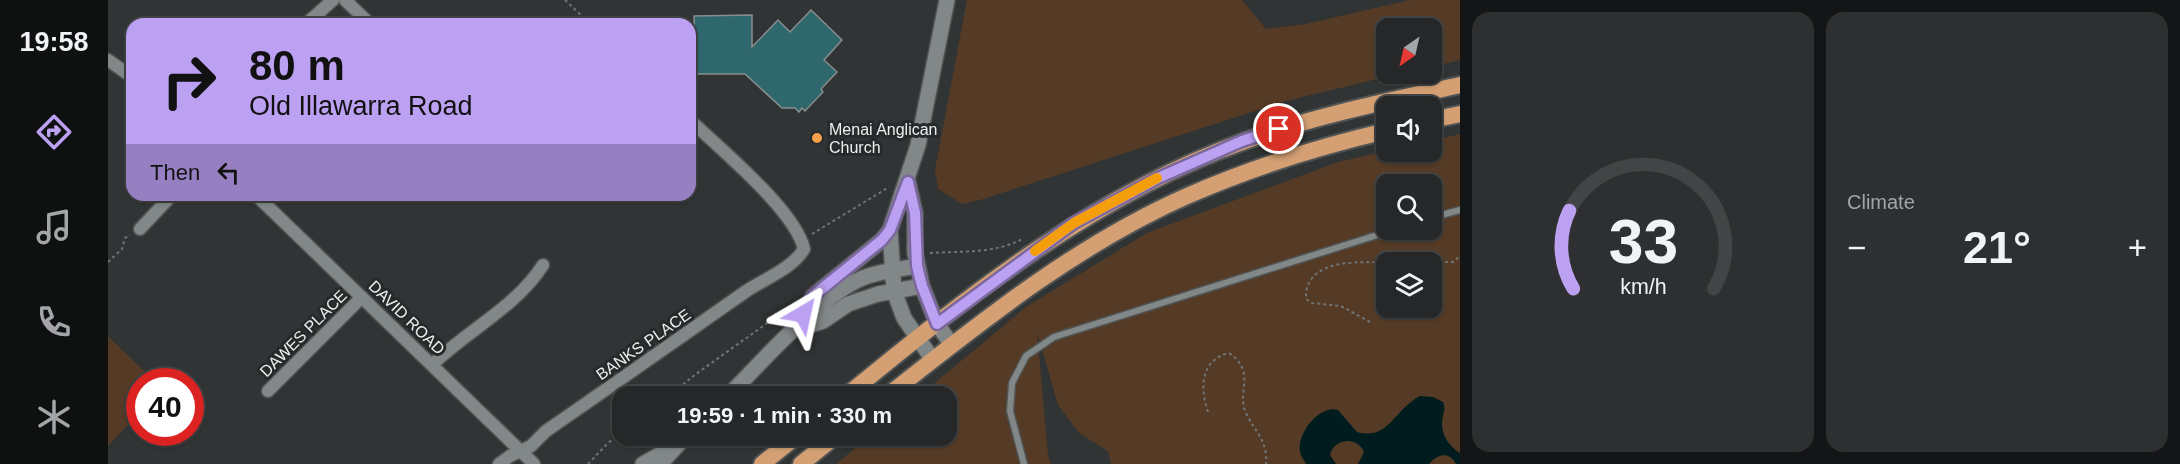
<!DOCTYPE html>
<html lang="en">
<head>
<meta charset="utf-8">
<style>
	body { margin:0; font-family:Helvetica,sans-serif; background:#2d2f30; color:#f1f3f6; height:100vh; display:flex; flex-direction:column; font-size:22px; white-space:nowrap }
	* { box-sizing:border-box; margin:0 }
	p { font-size:20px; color:#a3a5a8 }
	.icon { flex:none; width:33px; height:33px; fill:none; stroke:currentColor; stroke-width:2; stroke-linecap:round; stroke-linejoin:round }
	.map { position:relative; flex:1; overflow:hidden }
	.panel { display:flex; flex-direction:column; gap:12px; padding:12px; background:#141516; width:720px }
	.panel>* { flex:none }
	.guide { position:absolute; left:18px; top:18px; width:570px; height:183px; border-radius:18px; box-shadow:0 2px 4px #0004,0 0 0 2px #424445; background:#bca0f2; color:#111; overflow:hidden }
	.needle { width:39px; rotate:214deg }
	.fabs { position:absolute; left:1268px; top:18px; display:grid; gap:12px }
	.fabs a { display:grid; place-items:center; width:66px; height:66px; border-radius:12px; background:#252728; box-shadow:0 2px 4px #0004,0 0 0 2px #424445; font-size:30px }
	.speed { position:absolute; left:18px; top:368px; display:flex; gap:12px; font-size:30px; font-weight:700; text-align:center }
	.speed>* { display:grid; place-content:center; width:78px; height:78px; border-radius:50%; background:#252728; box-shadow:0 2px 4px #0004,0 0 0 2px #424445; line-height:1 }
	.speed .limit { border:9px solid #d22; background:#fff; color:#111 }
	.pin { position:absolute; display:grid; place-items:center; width:51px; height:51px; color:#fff; margin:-26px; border:3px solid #fff; border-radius:50%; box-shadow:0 2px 6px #0007 }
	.me { position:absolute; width:66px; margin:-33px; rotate:36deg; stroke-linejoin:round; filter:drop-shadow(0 0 4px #0008) }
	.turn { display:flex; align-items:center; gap:21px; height:126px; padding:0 24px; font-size:27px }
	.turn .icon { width:78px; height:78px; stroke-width:2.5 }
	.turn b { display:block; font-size:42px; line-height:51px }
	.then { display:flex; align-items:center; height:57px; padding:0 24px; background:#0003; gap:12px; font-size:22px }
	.big { font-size:45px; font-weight:700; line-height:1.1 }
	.panel .card { flex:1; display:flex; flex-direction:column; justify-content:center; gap:9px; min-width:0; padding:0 21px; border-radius:18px; background:#2d2f30 }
	.panel .dial { align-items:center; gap:0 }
	.dial svg { height:156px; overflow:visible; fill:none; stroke:#424445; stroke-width:7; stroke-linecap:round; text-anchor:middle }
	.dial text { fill:#f1f3f6; stroke:none }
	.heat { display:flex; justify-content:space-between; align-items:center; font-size:33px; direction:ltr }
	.panel .tiles { flex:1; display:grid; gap:12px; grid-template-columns:repeat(2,1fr) }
	.trip { position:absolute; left:504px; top:386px; width:345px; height:60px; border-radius:18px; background:#252728; box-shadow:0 2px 4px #0004,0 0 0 2px #424445; font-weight:700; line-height:60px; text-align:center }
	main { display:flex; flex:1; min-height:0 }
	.menu { display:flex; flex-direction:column; width:108px; justify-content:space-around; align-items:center; background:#0f1010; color:#a3a5a8 }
	.menu .icon { width:42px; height:42px }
	.menu .selected { color:#bca0f2 }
	.menu b { font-size:27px; color:#f1f3f6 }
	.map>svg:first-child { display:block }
</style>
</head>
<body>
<main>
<nav class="menu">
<b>19:58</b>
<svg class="icon selected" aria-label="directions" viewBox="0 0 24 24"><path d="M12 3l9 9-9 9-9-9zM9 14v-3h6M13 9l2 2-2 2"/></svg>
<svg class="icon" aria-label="music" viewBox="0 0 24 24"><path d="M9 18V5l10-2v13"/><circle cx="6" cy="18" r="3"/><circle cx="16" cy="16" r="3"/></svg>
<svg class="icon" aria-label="phone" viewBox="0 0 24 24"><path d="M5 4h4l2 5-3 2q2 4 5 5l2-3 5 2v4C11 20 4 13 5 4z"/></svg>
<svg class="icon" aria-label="climate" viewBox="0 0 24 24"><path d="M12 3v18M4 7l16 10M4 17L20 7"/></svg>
</nav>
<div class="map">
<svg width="1352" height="464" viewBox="0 0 1352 464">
	<rect width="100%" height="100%" fill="#313435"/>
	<!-- green -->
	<path fill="#553b25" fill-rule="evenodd" d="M859,0h275l24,29 40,-5 104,-24h50v60l-29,7v-39h-45v46h12l-112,27 -306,99 -18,4 -24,-15 -3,-19z
		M1352,134v330h-349l-3,-13 -29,-18 -21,-28 -21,-73 11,123 3,9h-215l35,-29h75v-39h-27l107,-89 121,-74 191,-71 48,-11 45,1v-11zM1278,184h45v46h-45zM1278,262h45v46h-45z
		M0,336l36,35v10h-4l-1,32 -31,33z"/>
	<!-- water -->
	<path fill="#001c1f" d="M1312,396l13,1 10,5c3,7 0,11 -1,19 -1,14 7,25 18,32v11h-4c-7,-13 -18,-10 -27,0h-71l6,-12c-7,-16 -30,-14 -34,3l6,9h-30c-2,-4 -6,-9 -6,-13 -3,-18 20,-47 38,-41l19,22c32,9 37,-23 63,-36z"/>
	<!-- building -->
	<path fill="#2e676c" stroke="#888d8d" stroke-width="1.5" d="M703,10l31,30 -18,20 13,12 -16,17 2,3 -18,19 -3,-3 -3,4 -4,-4h-13l-37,-34h-50l-1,-58 58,-1v32l26,-27 12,12z"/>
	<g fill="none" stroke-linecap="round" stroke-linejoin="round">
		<!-- service casing -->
		<g stroke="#505353" stroke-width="9">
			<path id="service" d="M1323,218l29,-8
				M916,464l-14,-53 2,-28 14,-27 28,-19 339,-107"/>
		</g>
		<!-- minor casing -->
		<g stroke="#505353" stroke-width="15">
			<path id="minor" d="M237,0l25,24
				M198,24l27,-24
				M0,60l24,17
				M148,195l278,269
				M32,229l32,-34
				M325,364c35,-34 83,-57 110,-99
				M160,391l94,-94
				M391,464l11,-8 21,-10 15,-15c67,-46 133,-93 199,-139 19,-13 47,-23 59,-43 -9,-39 -84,-100 -114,-129"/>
		</g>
		<!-- tertiary casing -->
		<g stroke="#505353" stroke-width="18">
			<path id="tertiary" d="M800,182l7,31v40l7,33 15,38 15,21
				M692,318l13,-22 69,-56 8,-10
				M693,328l22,-7 25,-17 30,-10 44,-8
				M825,360l-29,-42 -10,-27 -4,-61 28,-85 29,-145
				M620,396c34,-34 95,-105 140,-120 15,-5 33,-7 49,-10
				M535,464l23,-13
				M552,464l27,-29"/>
		</g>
		<!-- trunk casing -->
		<g stroke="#505353" stroke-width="20">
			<path id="trunk" d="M1323,120l29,-6
				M738,396c122,-100 249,-202 399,-255 70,-25 142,-40 215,-56
				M779,396c94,-74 189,-151 300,-200 64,-28 130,-49 199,-65
				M654,464l36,-29
				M693,464l36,-29"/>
		</g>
		<!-- path -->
		<path stroke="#717475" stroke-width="2" stroke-dasharray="3 3" stroke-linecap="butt" d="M457,0l18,17
			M704,234l77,-47
			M822,253c32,-2 66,1 94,-15
			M0,262l14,-13 3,-11 5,-3
			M1301,262h44l7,-6
			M1262,322l-29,-16 -29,-3 -6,-4c-2,-40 52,-38 80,-36
			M561,396l27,-22 91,-65
			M1100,412c-8,-24 -8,-52 21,-59 28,19 7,40 17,60 9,19 22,28 20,51
			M480,464l20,-21 14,-11"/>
		<!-- service -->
		<use href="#service" stroke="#828787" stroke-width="6"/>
		<!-- minor -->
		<use href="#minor" stroke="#828787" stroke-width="12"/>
		<!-- tertiary -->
		<use href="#tertiary" stroke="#828787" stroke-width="15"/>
		<!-- trunk -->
		<use href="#trunk" stroke="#d4a073" stroke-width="16"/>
	</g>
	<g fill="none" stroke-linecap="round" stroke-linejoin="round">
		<!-- route casing -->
		<g stroke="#7a689d" stroke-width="15">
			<path id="route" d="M695,314l10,-18 69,-56 8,-10 18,-48 7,31 2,53 5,20 15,38 137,-101 84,-45 84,-37 37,-12"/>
		</g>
		<!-- route -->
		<use href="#route" stroke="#bca0f2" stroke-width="10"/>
		<!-- slow -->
		<path stroke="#f59e0b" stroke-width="10" d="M927,251l39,-28 83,-45"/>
	</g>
	<!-- markers -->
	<circle fill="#f9a04c" stroke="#272a2b" stroke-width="2" cx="709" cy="138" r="6"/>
	<g text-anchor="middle" stroke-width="6" stroke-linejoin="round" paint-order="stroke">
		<!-- poi labels -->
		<g font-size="16" fill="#ecefef" stroke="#272a2b" text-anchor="start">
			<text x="721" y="135">Menai Anglican<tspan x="721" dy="18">Church</tspan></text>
		</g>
		<!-- street labels -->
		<g font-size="16" fill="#ecefef" stroke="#272a2b">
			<text transform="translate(299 317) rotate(44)" y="6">DAVID ROAD</text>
			<text transform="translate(195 333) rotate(-45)" y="6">DAWES PLACE</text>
			<text transform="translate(535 344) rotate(-35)" y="6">BANKS PLACE</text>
		</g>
	</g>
</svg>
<div class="fabs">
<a><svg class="needle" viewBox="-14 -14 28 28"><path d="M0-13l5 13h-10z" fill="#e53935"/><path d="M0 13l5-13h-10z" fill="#a3a5a8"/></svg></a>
<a><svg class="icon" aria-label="sound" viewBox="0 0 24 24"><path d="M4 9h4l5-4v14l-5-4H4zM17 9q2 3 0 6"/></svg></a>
<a><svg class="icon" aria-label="search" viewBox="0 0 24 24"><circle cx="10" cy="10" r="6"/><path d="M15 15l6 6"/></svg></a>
<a><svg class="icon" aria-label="layers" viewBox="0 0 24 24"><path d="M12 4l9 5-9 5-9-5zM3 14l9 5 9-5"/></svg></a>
</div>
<div class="speed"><div class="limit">40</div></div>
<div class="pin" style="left:1171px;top:129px;background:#d93025"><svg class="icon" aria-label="arrive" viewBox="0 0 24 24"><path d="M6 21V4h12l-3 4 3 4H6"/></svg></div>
<svg class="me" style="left:695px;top:314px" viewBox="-20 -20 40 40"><path d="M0-17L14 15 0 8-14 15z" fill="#bca0f2" stroke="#fff" stroke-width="4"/></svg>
<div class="trip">19:59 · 1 min · 330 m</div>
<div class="guide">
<div class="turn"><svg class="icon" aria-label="right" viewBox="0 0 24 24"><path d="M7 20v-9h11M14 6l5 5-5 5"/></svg><div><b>80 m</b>Old Illawarra Road</div></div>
<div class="then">Then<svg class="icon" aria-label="left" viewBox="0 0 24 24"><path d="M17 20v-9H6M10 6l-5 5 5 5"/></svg></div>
</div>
</div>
<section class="panel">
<div class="tiles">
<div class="card dial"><svg viewBox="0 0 100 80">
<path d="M14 69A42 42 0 1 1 86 69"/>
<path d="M14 69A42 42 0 0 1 12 29" stroke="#bca0f2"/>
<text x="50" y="56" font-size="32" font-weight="700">33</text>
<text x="50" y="72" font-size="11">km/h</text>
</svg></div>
<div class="card"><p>Climate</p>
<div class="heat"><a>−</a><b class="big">21°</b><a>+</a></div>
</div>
</div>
</section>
</main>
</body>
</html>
